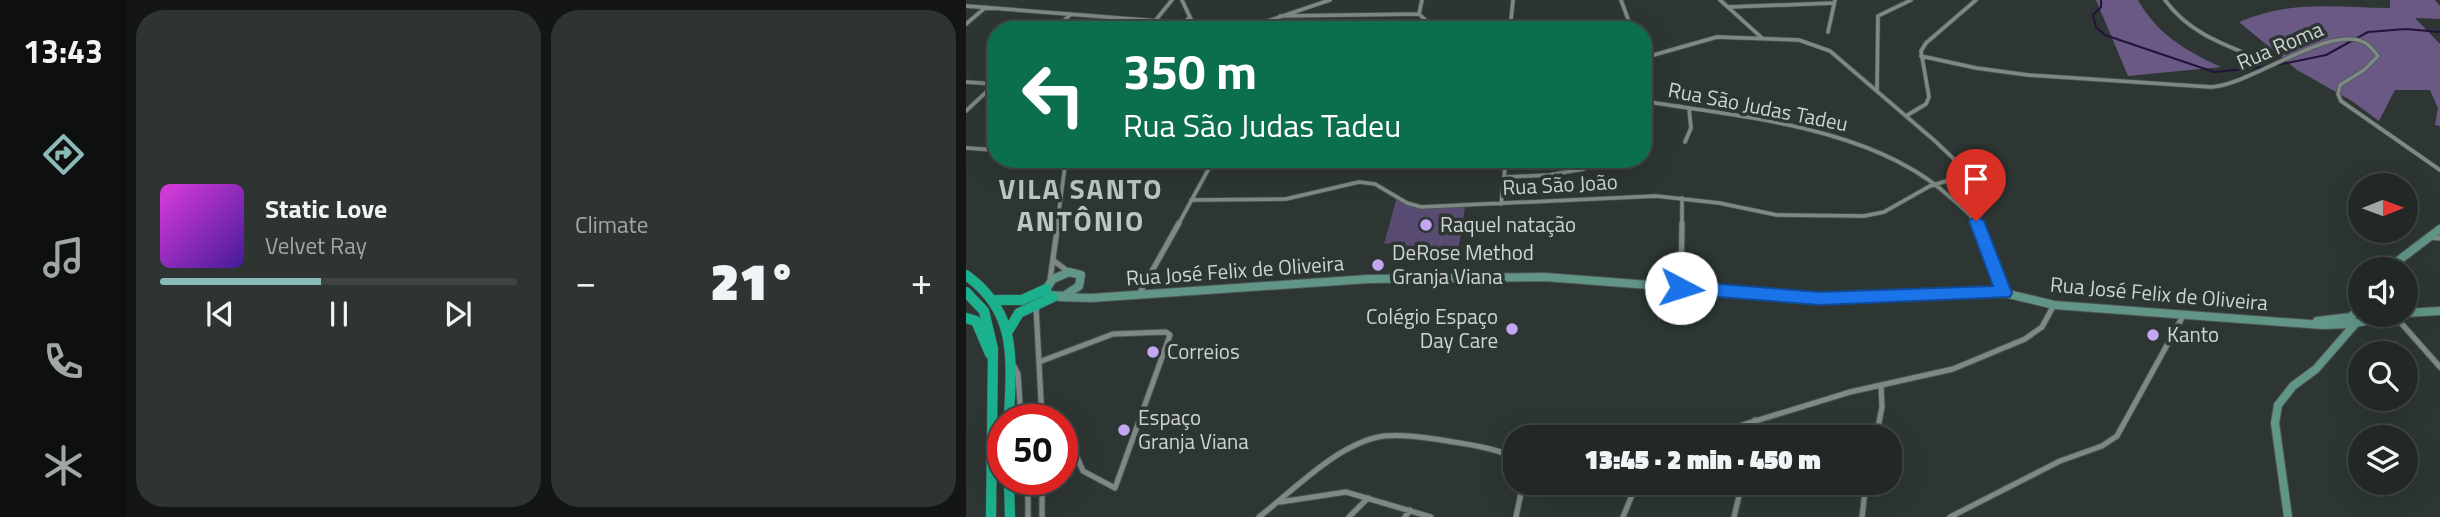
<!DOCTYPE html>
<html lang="en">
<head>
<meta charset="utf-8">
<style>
	body { margin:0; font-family:"Titillium Web",sans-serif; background:#2e3432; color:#f1f3f6; height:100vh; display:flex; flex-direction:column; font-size:26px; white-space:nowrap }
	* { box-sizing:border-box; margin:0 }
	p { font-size:23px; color:#a2a6a7 }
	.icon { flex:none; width:38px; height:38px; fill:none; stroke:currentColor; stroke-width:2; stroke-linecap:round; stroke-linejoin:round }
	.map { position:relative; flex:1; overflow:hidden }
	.details { display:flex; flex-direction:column; gap:10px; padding:10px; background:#131615; width:840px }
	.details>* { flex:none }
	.top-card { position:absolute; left:21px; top:21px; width:665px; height:147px; border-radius:28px; box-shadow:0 7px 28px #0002,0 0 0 2px #3f4443; background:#0b6e4f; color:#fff; overflow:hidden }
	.needle { width:46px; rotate:89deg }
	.buttons { position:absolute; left:1382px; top:173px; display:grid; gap:14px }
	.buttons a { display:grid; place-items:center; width:70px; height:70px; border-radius:50%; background:#222826; box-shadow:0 7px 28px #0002,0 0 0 2px #3f4443; font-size:35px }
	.speed { position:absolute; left:21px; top:404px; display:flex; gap:14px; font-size:35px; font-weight:700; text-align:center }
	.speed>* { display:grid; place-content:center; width:91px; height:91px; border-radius:50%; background:#222826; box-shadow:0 7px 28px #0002,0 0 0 2px #3f4443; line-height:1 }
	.speed .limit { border:10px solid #d22; background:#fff; color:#111 }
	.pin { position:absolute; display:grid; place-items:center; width:60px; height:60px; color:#fff; margin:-72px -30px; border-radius:50% 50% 50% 0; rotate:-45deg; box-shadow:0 0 7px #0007 }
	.pin .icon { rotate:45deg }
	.me { position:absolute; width:77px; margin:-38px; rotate:95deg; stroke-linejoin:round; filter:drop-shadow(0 0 5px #0008) }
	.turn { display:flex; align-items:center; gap:24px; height:147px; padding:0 21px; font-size:32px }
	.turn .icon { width:91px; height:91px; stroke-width:2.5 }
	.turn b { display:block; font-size:49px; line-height:60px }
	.big { font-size:52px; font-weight:800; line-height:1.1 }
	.details .tile { flex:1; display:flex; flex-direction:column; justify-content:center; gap:10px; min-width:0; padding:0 24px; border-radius:28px; background:#2e3432 }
	.song { display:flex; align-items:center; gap:21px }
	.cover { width:84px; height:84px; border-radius:10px; background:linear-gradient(135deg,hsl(300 70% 55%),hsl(260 70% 35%)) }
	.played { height:7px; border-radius:4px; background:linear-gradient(90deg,#8bbbb9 45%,#3f4443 45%) }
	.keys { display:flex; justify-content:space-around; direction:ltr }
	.heat { display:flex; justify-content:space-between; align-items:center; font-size:38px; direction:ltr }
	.details .tiles { flex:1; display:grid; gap:10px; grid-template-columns:repeat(2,1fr) }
	.trip { position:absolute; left:537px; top:425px; width:399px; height:70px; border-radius:28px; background:#222826; box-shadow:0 7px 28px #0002,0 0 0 2px #3f4443; font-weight:800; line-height:70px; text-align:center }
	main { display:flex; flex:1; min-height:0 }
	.dock { display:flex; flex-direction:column; width:126px; justify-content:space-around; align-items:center; background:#0e100f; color:#a2a6a7 }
	.dock .icon { width:49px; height:49px }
	.dock .selected { color:#8bbbb9 }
	.dock b { font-size:32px; color:#f1f3f6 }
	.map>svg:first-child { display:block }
</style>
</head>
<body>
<main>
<nav class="dock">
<b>13:43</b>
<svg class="icon selected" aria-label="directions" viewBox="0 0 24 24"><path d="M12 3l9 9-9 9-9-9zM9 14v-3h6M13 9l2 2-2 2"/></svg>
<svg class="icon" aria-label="music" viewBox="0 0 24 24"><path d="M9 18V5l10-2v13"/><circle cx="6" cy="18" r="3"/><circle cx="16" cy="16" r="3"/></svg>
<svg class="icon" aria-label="phone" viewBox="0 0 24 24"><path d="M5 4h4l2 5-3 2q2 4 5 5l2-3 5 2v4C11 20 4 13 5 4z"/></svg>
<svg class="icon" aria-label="climate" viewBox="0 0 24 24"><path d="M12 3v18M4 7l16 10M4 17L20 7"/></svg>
</nav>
<section class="details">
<div class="tiles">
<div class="tile">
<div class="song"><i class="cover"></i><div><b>Static Love</b><p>Velvet Ray</p></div></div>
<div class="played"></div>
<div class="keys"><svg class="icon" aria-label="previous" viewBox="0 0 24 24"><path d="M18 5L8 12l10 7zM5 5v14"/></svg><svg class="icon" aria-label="pause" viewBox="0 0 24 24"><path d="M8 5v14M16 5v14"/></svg><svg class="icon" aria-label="next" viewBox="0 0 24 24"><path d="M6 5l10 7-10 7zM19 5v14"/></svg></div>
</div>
<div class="tile"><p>Climate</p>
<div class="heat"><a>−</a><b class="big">21°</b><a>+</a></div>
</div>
</div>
</section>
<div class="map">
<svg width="1474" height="517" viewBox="0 0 1474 517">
	<rect width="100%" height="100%" fill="#2d3633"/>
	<!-- green -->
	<path fill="#594b72" d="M1007,179l10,12 3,11 -8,11 -27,-25 13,-2z
		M431,197l17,11 51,-1 -6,39 -54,2v-6l-21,2z"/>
	<!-- forest -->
	<path fill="#6a5985" d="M1130,0h42c19,34 48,51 83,67l-93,9z
		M1424,0h45l5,6v13l-25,-1 25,26v82l-5,-1 3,-17 -8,-18h-35l-16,31 -27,-20 -55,-31 -58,-48c52,-22 95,-15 151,-14z"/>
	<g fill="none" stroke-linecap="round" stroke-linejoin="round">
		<!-- stream -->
		<path stroke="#231339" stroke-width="2" d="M1135,0v7l-8,8 3,12 9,8 109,37 50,-5
			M1311,65l49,-10 42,-23 38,-3 34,3"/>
		<!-- street-far1 casing -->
		<g stroke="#4c5451" stroke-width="5">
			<path id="street-far1" d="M216,0l14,30
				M655,0l11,30
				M754,0l42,38
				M1199,0c23,32 57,44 92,58
				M0,6l218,17
				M763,7l105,-4
				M453,14l3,-14
				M314,16l139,-2 17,16
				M189,21l17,-21
				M0,24l20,-17
				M88,30l16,-15
				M212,30l12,-13
				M275,30l89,-30
				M433,30l32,-6
				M544,30l3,-30
				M862,32l7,-32
				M955,56l55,12 52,7 183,12c41,-2 122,-66 156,-43 4,3 8,8 11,12l-14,14 -24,15 -2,9 3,7 99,69
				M677,58l74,-21 82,3 31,11 105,90 44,42 9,13 -1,9 -11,16
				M0,82l29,2
				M911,90l1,-74 33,-16
				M677,101c99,16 232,26 308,97 9,8 21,16 26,27
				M0,111l30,-28
				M940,116l20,-12 3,-7 -8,-46 5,-8 50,-43
				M719,142l6,-14 -2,-19
				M0,148l30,2
				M539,177l44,-2 35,-6
				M225,200l95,-1 73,-17 16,2 32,19 14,4 235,-11 63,7 58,12 87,1 20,-4 46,-26 40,-12
				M535,204l5,-45
				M91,225l9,-66
				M212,225l36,-66
				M716,225v-27"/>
		</g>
		<!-- street casing -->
		<g stroke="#4c5451" stroke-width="7">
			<path id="street" d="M1011,223l26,69
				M1463,237l11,1
				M88,261l15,11
				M84,280l8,-57
				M715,287l1,-64
				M172,296l41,-73
				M70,306l6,114
				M1428,315l46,52
				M73,362l74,-28 53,-2 4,3 -55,153 -32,-17 -11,-25 -10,-7
				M48,366l4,8 3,46
				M734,438l150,-46 103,-23 72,-30 17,-12 12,-22
				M786,438l3,-18
				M910,438l6,-31 -1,-21
				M62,480v37
				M76,480v37
				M314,502l66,-10 85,25
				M293,517c35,-27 80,-75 125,-81 21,-2 43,2 64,5 23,4 47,7 68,17
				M383,517l19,-19
				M439,517l5,-7
				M550,517l7,-34
				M657,517l14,-34
				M768,517l8,-34
				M896,517l4,-34
				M984,517l110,-56 42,-15 15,-10 66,-120"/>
		</g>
		<!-- secondary casing -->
		<g stroke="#4c5451" stroke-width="10">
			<path id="secondary" d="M1420,270l54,-41
				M103,272l12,3 -2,11 -15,10 -15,-1 -3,-6 7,-10z
				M93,297l32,1 277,-19 177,-2 275,21 184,-5 50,12 269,20 28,-1 41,-9
				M1440,313l34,-2
				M1385,317l10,-11
				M1351,321l34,-4
				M1322,517l-13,-94 3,-18 15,-19 23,-17 40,-46"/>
		</g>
		<!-- highway casing -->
		<g stroke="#4c5451" stroke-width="11">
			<path id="highway" d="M0,275c53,38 45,86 43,145
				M0,292l18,19 9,38 -2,168
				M30,300h26l24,-11
				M0,318l10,3 14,33
				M41,333l12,-20 34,-16
				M43,480l1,37"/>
		</g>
		<!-- street-far1 -->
		<use href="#street-far1" stroke="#7e8985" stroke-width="3.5"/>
		<!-- street -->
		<use href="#street" stroke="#7e8985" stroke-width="5"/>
		<!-- secondary -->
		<use href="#secondary" stroke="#619588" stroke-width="8"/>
		<!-- highway -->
		<use href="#highway" stroke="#1cb18e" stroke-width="10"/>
	</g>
	<!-- route -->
	<path fill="#1a73e8" stroke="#114b97" stroke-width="2" d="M1010,216l8,5 28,72 -2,4 -190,8 -139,-11 -6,-2 -3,-4 3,-5 6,-2 139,11 173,-6 -24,-65z"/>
	<!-- markers -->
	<g fill="#c3a7f2" stroke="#2d3633" stroke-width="2.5">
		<circle cx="460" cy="225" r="7"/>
		<circle cx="412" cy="265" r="7"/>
		<circle cx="546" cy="329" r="7"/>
		<circle cx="1187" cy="335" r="7"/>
		<circle cx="187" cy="352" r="7"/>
		<circle cx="158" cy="430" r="7"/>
	</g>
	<g text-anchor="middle" stroke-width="7" stroke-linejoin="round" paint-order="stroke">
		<!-- street labels -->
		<g font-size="21" fill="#cdd3d0" stroke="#2d3633">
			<text transform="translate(1314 46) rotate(-23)" y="7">Rua Roma</text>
			<text transform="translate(792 107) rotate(11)" y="7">Rua São Judas Tadeu</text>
			<text transform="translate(594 185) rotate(-3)" y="7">Rua São João</text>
			<text transform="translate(269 271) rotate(-4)" y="7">Rua José Felix de Oliveira</text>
			<text transform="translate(1193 294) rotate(5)" y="7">Rua José Felix de Oliveira</text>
		</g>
		<!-- poi labels -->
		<g font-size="21" fill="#cdd3d0" stroke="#2d3633" text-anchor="start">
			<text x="474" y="232">Raquel natação</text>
			<text x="426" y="260">DeRose Method<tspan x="426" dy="24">Granja Viana</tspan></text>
			<text x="532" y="324" text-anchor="end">Colégio Espaço<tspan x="532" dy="24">Day Care</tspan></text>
			<text x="1201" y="342">Kanto</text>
			<text x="201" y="359">Correios</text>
			<text x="172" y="425">Espaço<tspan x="172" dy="24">Granja Viana</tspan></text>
		</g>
		<!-- district labels -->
		<g font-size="28" font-weight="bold" letter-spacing="2" fill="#bbc7c2" stroke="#2d3633">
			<text x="115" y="199">VILA SANTO<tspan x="115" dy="32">ANTÔNIO</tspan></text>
		</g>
	</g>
</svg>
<div class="buttons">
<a><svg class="needle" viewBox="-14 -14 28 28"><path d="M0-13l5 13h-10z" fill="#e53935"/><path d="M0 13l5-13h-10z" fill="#a2a6a7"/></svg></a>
<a><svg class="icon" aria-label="sound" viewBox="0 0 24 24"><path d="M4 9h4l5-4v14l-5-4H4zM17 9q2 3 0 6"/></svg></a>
<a><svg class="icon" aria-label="search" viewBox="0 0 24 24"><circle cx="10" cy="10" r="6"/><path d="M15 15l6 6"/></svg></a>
<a><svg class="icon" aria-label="layers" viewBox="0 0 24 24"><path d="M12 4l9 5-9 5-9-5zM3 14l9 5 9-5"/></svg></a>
</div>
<div class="speed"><div class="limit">50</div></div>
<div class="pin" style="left:1010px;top:221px;background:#d93025"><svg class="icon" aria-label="arrive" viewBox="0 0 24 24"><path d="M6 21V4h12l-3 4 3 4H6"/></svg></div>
<svg class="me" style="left:715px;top:288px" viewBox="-20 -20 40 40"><circle r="19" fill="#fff"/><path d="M0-13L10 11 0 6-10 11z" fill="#1a73e8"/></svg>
<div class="trip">13:45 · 2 min · 450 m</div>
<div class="top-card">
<div class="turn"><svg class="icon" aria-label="left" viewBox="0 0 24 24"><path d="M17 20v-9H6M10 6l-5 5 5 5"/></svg><div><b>350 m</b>Rua São Judas Tadeu</div></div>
</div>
</div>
</main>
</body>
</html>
